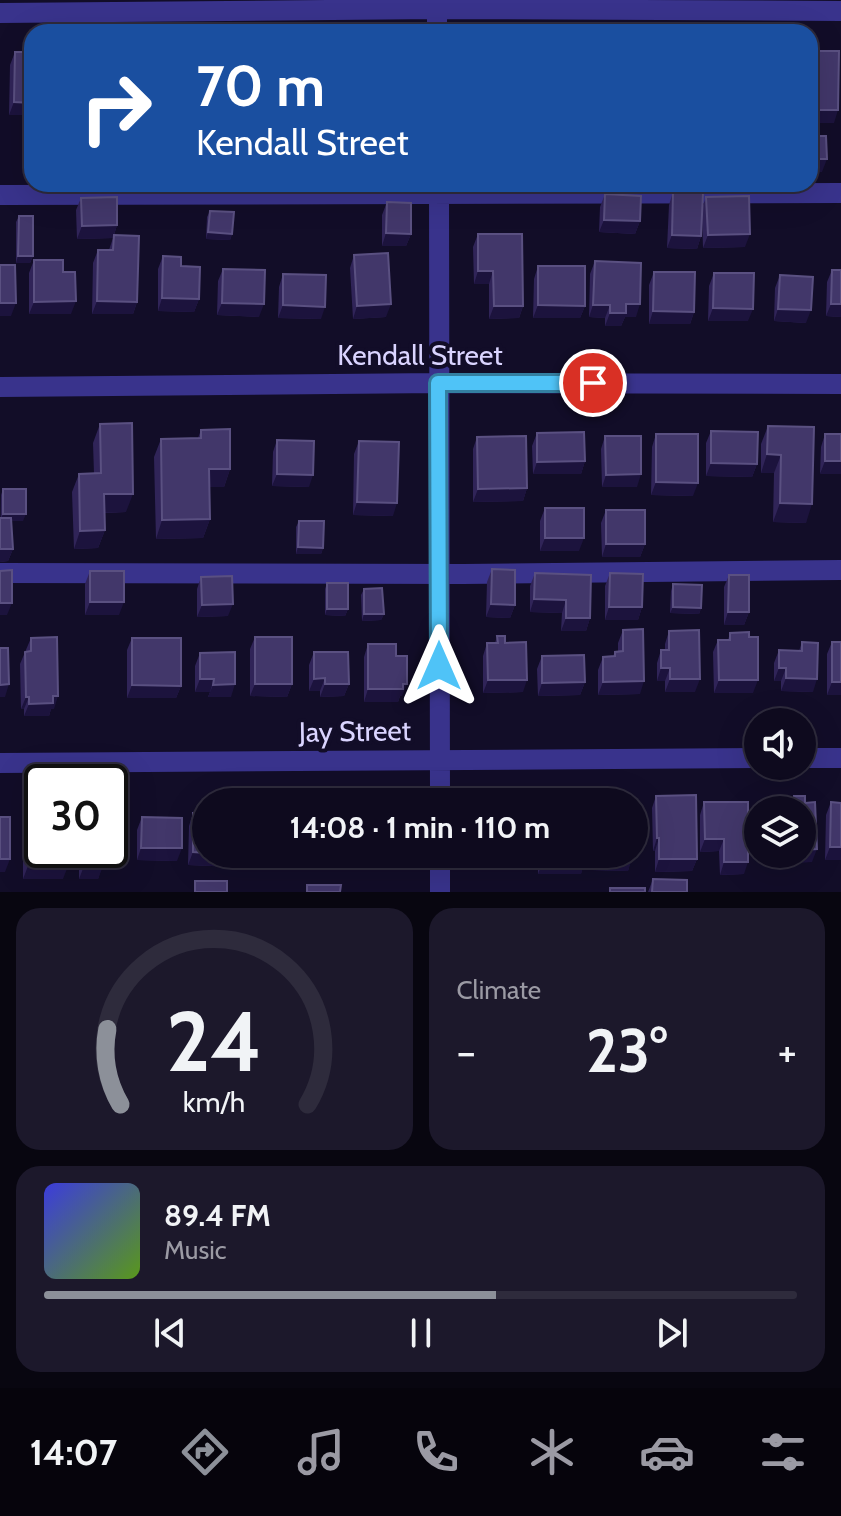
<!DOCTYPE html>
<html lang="en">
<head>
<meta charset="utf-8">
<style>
	body { margin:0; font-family:Cabin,sans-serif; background:#1c182b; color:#f1f3f6; height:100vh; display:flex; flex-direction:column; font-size:30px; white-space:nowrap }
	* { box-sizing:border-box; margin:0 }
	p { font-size:26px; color:#9b9aa4 }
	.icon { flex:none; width:44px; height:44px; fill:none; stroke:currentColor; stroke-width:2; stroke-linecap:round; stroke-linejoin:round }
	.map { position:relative; height:892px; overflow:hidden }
	.details { display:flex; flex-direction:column; gap:16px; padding:16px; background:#080610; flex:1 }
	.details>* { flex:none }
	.hud { position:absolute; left:24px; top:24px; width:794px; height:168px; border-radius:24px; box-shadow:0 8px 32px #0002,0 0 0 2px #2e2b3c; background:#1a4fa0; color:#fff; overflow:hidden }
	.buttons { position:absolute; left:744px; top:708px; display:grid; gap:16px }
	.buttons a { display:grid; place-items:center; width:72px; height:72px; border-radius:50%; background:#0e0a1e; box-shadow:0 8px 32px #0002,0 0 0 2px #2e2b3c; font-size:40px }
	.speed { position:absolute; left:24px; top:764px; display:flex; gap:16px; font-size:40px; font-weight:700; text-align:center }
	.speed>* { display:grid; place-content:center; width:104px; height:104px; border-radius:50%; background:#0e0a1e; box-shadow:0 8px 32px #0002,0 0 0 2px #2e2b3c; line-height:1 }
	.speed .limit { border:4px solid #111; border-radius:12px; background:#fff; color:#111 }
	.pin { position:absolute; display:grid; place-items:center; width:68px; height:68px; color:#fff; margin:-34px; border:4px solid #fff; border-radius:50%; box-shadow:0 2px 8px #0007 }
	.me { position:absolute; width:88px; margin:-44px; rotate:0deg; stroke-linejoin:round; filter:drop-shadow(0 0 6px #0008) }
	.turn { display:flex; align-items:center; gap:28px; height:168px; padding:0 40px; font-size:36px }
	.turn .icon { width:104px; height:104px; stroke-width:2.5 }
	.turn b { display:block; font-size:56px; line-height:68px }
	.big { font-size:60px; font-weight:800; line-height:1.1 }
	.details .card { flex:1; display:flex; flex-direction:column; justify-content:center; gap:12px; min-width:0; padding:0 28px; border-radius:24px; background:#1c182b }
	.details .dial { align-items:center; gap:0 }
	.dial svg { height:208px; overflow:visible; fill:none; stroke:#2e2b3c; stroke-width:7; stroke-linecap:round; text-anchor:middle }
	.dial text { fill:#f1f3f6; stroke:none }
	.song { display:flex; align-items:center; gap:24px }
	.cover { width:96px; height:96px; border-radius:12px; background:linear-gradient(135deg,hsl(240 70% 55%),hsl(90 70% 35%)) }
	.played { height:8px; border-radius:4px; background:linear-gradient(90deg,#8c9099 60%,#2e2b3c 60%) }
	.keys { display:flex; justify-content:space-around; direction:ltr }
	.heat { display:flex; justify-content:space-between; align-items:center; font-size:44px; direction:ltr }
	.details .tiles { flex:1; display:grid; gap:16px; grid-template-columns:1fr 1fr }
	.card:last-child { grid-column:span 2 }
	.trip { position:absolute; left:192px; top:788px; width:456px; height:80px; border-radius:40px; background:#0e0a1e; box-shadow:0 8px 32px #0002,0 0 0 2px #2e2b3c; font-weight:800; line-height:80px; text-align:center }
	.dock { display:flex; height:128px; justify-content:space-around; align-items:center; background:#06040c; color:#9b9aa4 }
	.dock .icon { width:56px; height:56px }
	.dock .on { color:#8c9099 }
	.dock b { font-size:36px; color:#f1f3f6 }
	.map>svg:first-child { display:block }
</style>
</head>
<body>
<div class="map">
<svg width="841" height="892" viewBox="0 0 841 892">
	<rect width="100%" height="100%" fill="#120d28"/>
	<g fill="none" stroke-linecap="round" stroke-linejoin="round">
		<!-- minor -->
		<path stroke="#39338c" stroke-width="20" d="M437,0v32
			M0,13l437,-4 404,2
			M439,184l1,618
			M0,195l841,-2
			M0,387l438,-4 403,1
			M0,573l463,1 378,-4
			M802,758h39
			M0,763l758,-5
			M440,854v38"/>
	</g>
	<!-- wall -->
	<path fill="#302458" d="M15,52h17v63h-23l1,-50z
		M673,192l29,16 4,-11 39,50 -42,1 -1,-32 -1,20 -4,13 -30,-1 2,-43z
		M605,194l35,27 -5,13 -36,-2 1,-25z
		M81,198l36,27 -3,10 23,67 -4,12h-41l1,-51 5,-13h11l4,-12 -36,1 -1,-29z
		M387,202l24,32 -5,12h-24v-31z
		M210,211l22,23 -2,6 -24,-1 1,-22z
		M19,216l14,40 -3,7h-14v-41z
		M478,234l45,72 -4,12 -30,1v-35h-15l-1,-37z
		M354,255l32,62 -33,2 -3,-51z
		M163,256l18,10 18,33 -5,13 -36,-1v-42z
		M34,260l29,12 8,42h-42v-41z
		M595,261l41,56h-11l-4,9h-16v-8l-16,-1 1,-43z
		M538,266l47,40 -5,12h-47l1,-39z
		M223,269l36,48 -42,-2 1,-34z
		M832,270l9,47 -15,-1 1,-34z
		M654,272l40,40 -4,12h-41v-39z
		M714,273l34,48h-40l1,-35z
		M283,274l38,45 -43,-1 1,-31z
		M780,275l26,48 -32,-2 1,-33z
		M100,424l26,88 -21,1v17l-7,18 -24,1 -2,-57 7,-18h15l-1,-31z
		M768,426l46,1 -8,96 -33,-1 1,-49h-13v-29z
		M201,430l29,39 -6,18h-14v32l-7,19 -47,1 -2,-82 7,-18 37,-1z
		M711,431l46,33 -5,13 -46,-1v-33z
		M537,433l48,28 -4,13h-48l-1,-28z
		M656,434l37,62 -42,-1 1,-48z
		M825,434h16l-21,40 1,-27z
		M605,436l32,51h-35l-1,-38z
		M477,437l50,51 -4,13 -50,1v-53z
		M277,440l32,47 -37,-1 1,-34z
		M359,441l34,75 -40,-1 1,-61z
		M3,489l20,32h-12l2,28 -5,12 -8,1 1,-67z
		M545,508l34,43h-39v-30z
		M606,510l39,34 -5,13h-38l-1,-34z
		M299,521l24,27 -2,6h-25v-27z
		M492,569l23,36 -5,13 -24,-1 1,-35z
		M90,571l29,44h-34v-31z
		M535,573l55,45 -4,13h-25l1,-18 -32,-1v-26z
		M610,573l32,34 -4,13h-33v-34z
		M729,575l20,37 -5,13h-20v-38z
		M201,577l27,39 -31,1v-28z
		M327,583l21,26 -3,7 -20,-1v-26z
		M673,584l28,24 -2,6 -29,-1 1,-22z
		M364,589l20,25 -3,6 -19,1 -1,-26z
		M623,630l17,64 -42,1v-25l5,-13 10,-1 2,-4 3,-1v-8z
		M669,631l26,61h-30v-11h-8v-18l4,-13h4v-6z
		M730,633l23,60h-39l-1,-41 5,-12h10z
		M497,636l8,7 18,49 -40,1v-37l4,-13h8z
		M255,637l37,47 -5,13 -37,-1v-47z
		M31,638l23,71h-3l-2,7h-25v-7h-3l-1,-45z
		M132,638l49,48 -5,12h-49v-48z
		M802,642l11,50 -32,-1v-10h-7v-18l5,-13 20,1z
		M832,642h9v53h-14v-41z
		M368,644l28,12 6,40h-2l-2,6h-34v-45z
		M314,652l35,32 -5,12 -24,1v-6h-11v-26z
		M200,653l31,44h-23l2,-5h-15v-26z
		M542,656l43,26 -5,13 -42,1 -1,-27z
		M656,796l41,63 -5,12 -37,1v-21h-2l-1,-43z
		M794,796l11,7 7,59 -44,1v-9h34v-44h-41l3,-7h27z
		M704,802l40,72 -24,1 -1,-24 -19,1v-37z
		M831,802l10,58h-16l1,-45z
		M193,813l47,41 -5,13 -47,-2 1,-39z
		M142,817l35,44 -40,-1v-30z
		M27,823l36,56h-40v-44z
		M79,850h31l9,13h-16l-5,16h-19z
		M538,854h47l-4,20h-43z
		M592,854h40l-4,17 -36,-1z
		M653,879l34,13h-39z"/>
	<!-- shaded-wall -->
	<path fill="#1c133d" d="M14,102l18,1v12h-23z
		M810,110h28l-4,13h-24z
		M810,159h17l-5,13h-12z
		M757,184h26l-27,2z
		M604,220l36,1 -5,13 -36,-2z
		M117,225l-4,13 -36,1 5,-13z
		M208,232l24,2 -2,6 -24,-1z
		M386,233l25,1 -5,12h-24z
		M750,234l-5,13 -42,1 5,-13z
		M672,235l29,1 -4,13 -30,-1z
		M18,256h15l-3,7h-14z
		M478,271h15l-4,13h-15z
		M162,298l37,1 -5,13 -36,-1z
		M76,301l-5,13h-42l5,-12z
		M97,301l40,1 -4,12h-41z
		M0,303h16l-5,13h-11z
		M222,303l42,1 -5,13 -42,-2z
		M391,304l-5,13 -33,2 4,-13z
		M626,304h14l-4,13h-11l-4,9h-16l5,-13z
		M831,304h10v13l-15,-1z
		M283,305l42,2 -4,12 -43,-1z
		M538,305l47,1 -5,12h-47z
		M593,305h17l-5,13 -16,-1z
		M494,306h29l-4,12 -30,1z
		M713,308l40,1 -5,12h-40z
		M778,309l33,1 -5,13 -32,-2z
		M653,311l41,1 -4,12h-41z
		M767,454l14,1 -7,18h-13z
		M585,461l-4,13h-48l4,-12z
		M825,461h16v13h-21z
		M711,463l46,1 -5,13 -46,-1z
		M209,469h21l-6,18h-21z
		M277,474l36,1 -4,12 -37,-1z
		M641,474l-4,13h-35l4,-12z
		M656,482l42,1 -5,13 -42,-1z
		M527,488l-4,13 -50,1 5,-13z
		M104,494h29l-7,18 -29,1z
		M357,502l40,1 -4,13 -40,-1z
		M780,503l32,1 -6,19 -33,-1z
		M3,514h23l-3,7h-23z
		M210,519l-7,19 -47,1 6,-19z
		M105,530l-7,18 -24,1 6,-18z
		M545,538h39l-5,13h-39z
		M606,544h39l-5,13h-38z
		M298,547l25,1 -2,6h-25z
		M0,549h13l-5,12 -8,1z
		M534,599l32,1 -4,13 -32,-1z
		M90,602h34l-5,13h-34z
		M0,603h12l-5,12h-7z
		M233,604l-5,12 -31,1 5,-12z
		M491,604l24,1 -5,13 -24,-1z
		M609,607h33l-4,13h-33z
		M673,607l28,1 -2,6 -29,-1z
		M327,609h21l-3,7 -20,-1z
		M728,612h21l-5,13h-20z
		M364,614h20l-3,6 -19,1z
		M566,618h24l-4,13h-25z
		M661,668h9l-5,13h-8z
		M779,668h7l-5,13h-7z
		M325,678l-5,13h-11l5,-12z
		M786,678l31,1 -4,13 -32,-1z
		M200,679h14l-4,13h-15z
		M670,679h30l-5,13h-30z
		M488,680h39l-4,12 -40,1z
		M719,680h39l-5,13h-39z
		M644,681l-4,13 -42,1 5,-13z
		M585,682l-5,13 -42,1 4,-13z
		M832,682h9v13h-14z
		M9,684l-4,13h-5v-12z
		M235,684l-4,13h-23l5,-12z
		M255,684h37l-5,13 -37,-1z
		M325,684h24l-5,12 -24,1z
		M403,684h4l-5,12h-2l-2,6h-34l4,-13z
		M132,685l49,1 -5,12h-49z
		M53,696h5l-4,13h-3l-2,7h-25l5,-12z
		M26,697h3l-5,12h-3z
		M657,838h2l-4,13h-2z
		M705,839h19l-5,12 -19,1z
		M830,847h11v13h-16z
		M141,848h41l-5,13 -40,-1z
		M817,849l-5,13 -44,1 4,-9h30v-4z
		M103,851h21l-5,12h-21z
		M193,852l13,1v1h34l-5,13 -47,-2z
		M256,854h38l-1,4 -39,1z
		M311,854h41l-1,4h-42z
		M371,854h40l-3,8 -40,1z
		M484,854h42l-3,8 -41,-1z
		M597,858h35l-4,13 -36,-1z
		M0,859h10l-5,13h-5z
		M659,859h38l-5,12 -37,1z
		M543,861h42l-4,13h-43z
		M724,862h24l-4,12 -24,1z
		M28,866h40l-5,13h-40z
		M84,866h19l-5,13h-19z"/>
	<!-- building -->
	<path fill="#42376a" stroke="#5a5081" stroke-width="2" d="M810,51h29l-1,59h-28z
		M15,52h17v51l-18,-1z
		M810,136h16l1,23h-17z
		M673,192l30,1 -2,43 -29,-1z
		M605,194l36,2 -1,25 -36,-1z
		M749,196l1,38 -42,1 -2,-38z
		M117,197v28l-35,1 -1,-28z
		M387,202l24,1v31l-25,-1z
		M210,211l24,1 -2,22 -24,-2z
		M19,216h14v40h-15z
		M478,234h44l1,72h-29l-1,-35h-15z
		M114,235l25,1 -2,66 -40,-1 1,-51h15z
		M388,253l3,51 -34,2 -3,-51z
		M163,256l18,1v9l19,1 -1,32 -37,-1z
		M34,260h29v12h12l1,29 -42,1z
		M595,261l46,2 -1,41h-14v9h-16v-8h-17z
		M0,265h15l1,38h-16z
		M538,266h47v40l-47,-1z
		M223,269l42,1 -1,34 -42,-1z
		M832,270h9v34h-10z
		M654,272h41l-1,40 -41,-1z
		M714,273h40l-1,36 -40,-1z
		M283,274l43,1 -1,32 -42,-2z
		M780,275l33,2 -2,33 -33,-1z
		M132,423l1,71h-29l1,36 -25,1 -1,-57 22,-1 -1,-49z
		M768,426l46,1 -2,77 -32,-1 1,-48 -14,-1z
		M230,429v40h-21l1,50 -48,1 -1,-81 40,-1v-8z
		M711,431l47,1 -1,32 -46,-1z
		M584,432l1,29 -48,1v-29z
		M656,434h42v49l-42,-1z
		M825,434h16v27h-16z
		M526,436l1,52 -49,1 -1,-52z
		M605,436h36v38l-35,1z
		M277,440l37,1 -1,34 -36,-1z
		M359,441l40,1 -2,61 -40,-1z
		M3,489h23v25h-23z
		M545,508h39v30h-39z
		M606,510h39v34h-39z
		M0,518h11l2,31h-13z
		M299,521h25l-1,27 -25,-1z
		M492,569l23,1v35l-24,-1z
		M12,570v33h-12v-32z
		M90,571h34v31h-34z
		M535,573l56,2 -1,43h-24v-18l-32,-1z
		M610,573l33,1 -1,33h-33z
		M729,575h20v37h-21z
		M232,576l1,28 -31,1 -1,-28z
		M327,583h21v26h-21z
		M673,584l29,1 -1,23 -28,-1z
		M382,588l2,26h-20v-25z
		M643,629l1,52 -41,1v-25l12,-1v-4l8,-1v-21z
		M699,630l1,49h-30v-11h-9v-18h8v-19z
		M749,632v5h9v43h-39l-1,-40h12v-7z
		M497,636h8v7l21,-1 1,38h-39l-1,-37h11z
		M57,637l1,59h-5v7l-24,1v-7h-3l-1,-45 6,-1v-13z
		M255,637h37v47h-37z
		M132,638h49v48l-49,-1z
		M802,642l16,1 -1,36 -31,-1v-10h-7v-18l23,1z
		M832,642h9v40h-9z
		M368,644h28v12h11v28h-4v5h-35z
		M0,648h8l1,36 -9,1z
		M235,652v32l-22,1 1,-6h-14v-26z
		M314,652h34l1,32h-24v-6l-11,1z
		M584,655l1,27 -43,1v-27z
		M696,795l1,64h-38v-21h-2l-1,-42z
		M794,796h11v7l10,-1 2,47 -15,1v-40h-38v-7l30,-1z
		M704,802h44v60h-24v-23h-19z
		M831,802l10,1v44h-11z
		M193,813h13v40l-13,-1z
		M0,817h10v42h-10z
		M142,817l40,1v30h-41z
		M110,820h14v31h-21v15h-19v-16h26z
		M42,822v28h26v16h-40l-1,-43z
		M543,854h42v7h-42z
		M597,854h35v4h-35z
		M653,879l34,1v12h-35z
		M195,881h32v11h-32z
		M307,885h34l-1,7h-33z
		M610,888h35v4h-35z"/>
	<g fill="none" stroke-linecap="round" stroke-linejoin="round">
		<!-- route casing -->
		<g stroke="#337fa1" stroke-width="20">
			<path id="route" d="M439,666l-1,-283h155"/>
		</g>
		<!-- route -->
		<use href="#route" stroke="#4fc3f7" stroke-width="14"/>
	</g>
	<g text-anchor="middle" stroke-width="8" stroke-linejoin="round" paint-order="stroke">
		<!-- street labels -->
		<g font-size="28" fill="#dad4ff" stroke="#120d28">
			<text x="420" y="365">Kendall Street</text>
			<text transform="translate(355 731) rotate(-1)" y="10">Jay Street</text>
		</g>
	</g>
</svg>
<div class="buttons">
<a><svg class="icon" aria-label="sound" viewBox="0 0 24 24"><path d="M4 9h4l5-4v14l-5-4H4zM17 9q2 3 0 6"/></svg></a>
<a><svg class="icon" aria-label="layers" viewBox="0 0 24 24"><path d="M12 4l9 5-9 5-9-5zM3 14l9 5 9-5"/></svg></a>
</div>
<div class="speed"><div class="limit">30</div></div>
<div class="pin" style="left:593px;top:383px;background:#d93025"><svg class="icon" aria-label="arrive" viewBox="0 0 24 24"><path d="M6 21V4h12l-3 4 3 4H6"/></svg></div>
<svg class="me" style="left:439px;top:666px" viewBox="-20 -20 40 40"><path d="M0-17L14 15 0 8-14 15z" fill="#4fc3f7" stroke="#fff" stroke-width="4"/></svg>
<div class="trip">14:08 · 1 min · 110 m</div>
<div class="hud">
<div class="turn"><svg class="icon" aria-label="right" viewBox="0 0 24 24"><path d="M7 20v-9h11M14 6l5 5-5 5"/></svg><div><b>70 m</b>Kendall Street</div></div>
</div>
</div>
<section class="details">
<div class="tiles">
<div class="card dial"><svg viewBox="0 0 100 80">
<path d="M14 69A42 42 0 1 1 86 69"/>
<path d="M14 69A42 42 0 0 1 9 40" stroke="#8c9099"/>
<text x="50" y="56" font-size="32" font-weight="700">24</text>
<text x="50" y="72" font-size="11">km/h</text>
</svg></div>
<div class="card"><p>Climate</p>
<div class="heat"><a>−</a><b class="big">23°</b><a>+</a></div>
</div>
<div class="card">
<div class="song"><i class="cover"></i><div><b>89.4 FM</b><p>Music</p></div></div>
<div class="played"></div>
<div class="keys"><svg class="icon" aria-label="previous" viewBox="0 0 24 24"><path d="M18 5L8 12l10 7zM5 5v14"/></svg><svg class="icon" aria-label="pause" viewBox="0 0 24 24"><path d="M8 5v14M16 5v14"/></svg><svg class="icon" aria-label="next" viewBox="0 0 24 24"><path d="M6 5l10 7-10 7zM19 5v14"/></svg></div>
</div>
</div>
</section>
<nav class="dock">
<b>14:07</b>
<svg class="icon on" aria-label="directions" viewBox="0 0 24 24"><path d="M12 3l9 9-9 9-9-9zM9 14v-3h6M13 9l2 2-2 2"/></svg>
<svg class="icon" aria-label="music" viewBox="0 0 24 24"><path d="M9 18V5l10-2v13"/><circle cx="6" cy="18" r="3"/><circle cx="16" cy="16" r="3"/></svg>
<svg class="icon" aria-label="phone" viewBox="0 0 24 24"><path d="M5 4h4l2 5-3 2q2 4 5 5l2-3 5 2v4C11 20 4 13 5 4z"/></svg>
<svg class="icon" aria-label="climate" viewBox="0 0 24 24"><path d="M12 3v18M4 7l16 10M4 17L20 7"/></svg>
<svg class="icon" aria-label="car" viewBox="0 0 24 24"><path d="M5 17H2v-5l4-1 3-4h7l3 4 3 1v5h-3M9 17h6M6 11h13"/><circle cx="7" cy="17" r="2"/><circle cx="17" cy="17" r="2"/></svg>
<svg class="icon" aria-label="filters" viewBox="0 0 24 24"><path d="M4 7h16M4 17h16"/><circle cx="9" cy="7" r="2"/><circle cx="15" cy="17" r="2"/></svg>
</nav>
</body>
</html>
